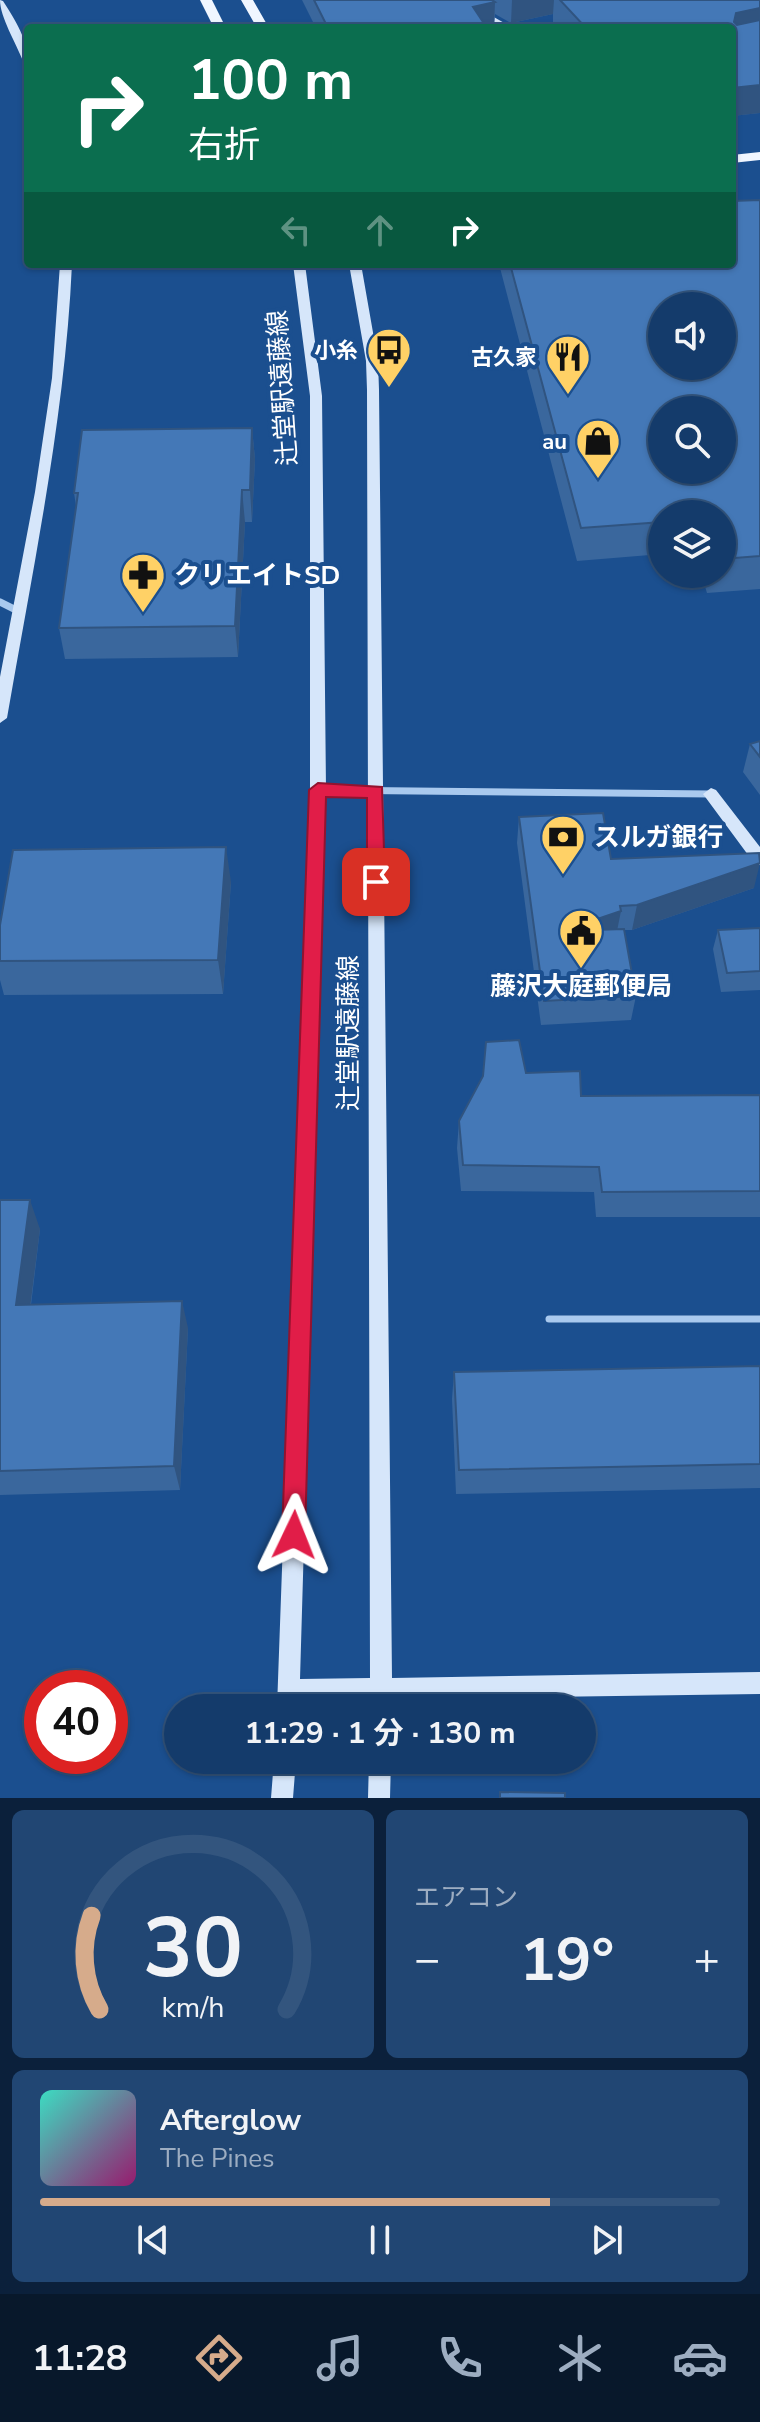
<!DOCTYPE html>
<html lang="ja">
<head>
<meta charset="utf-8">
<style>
	body { margin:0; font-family:"Nunito Sans","Noto Sans JP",sans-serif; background:#214673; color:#f1f3f6; height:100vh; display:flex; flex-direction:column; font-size:30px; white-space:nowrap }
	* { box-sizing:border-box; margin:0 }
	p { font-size:26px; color:#9dadc1 }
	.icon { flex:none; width:44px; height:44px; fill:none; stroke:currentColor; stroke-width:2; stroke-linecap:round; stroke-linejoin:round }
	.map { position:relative; height:1798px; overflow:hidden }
	.details { display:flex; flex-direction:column; gap:12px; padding:12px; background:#0b203b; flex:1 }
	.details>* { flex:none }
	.top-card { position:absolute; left:24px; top:24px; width:712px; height:244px; border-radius:8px; box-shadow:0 2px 6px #0004,0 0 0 2px #33557e; background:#0b6e4f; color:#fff; overflow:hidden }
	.fabs { position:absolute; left:648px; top:292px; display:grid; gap:16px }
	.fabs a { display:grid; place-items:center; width:88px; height:88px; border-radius:50%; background:#143b6b; box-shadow:0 2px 6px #0004,0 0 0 2px #33557e; font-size:40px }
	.speed { position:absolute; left:24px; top:1670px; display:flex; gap:16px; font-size:40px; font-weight:700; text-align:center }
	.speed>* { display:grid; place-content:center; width:104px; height:104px; border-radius:50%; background:#143b6b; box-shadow:0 2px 6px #0004,0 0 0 2px #33557e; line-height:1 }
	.speed .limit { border:12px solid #d22; background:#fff; color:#111 }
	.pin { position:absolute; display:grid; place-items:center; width:68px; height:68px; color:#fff; margin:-34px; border-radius:16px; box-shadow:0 4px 12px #0006 }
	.me { position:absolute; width:88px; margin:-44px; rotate:2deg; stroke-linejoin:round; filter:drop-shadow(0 0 6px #0008) }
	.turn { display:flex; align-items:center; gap:28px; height:168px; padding:0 32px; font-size:36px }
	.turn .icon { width:104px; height:104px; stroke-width:2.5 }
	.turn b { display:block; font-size:56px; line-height:68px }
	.lanes { display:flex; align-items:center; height:76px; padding:0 32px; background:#0003; justify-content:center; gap:40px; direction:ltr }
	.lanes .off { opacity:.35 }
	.big { font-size:60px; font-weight:700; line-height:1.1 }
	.details .widget { flex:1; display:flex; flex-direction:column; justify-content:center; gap:12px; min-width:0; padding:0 28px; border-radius:12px; background:#214673 }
	.details .dial { align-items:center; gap:0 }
	.dial svg { height:208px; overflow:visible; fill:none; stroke:#33557e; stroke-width:7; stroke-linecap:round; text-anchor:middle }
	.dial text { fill:#f1f3f6; stroke:none }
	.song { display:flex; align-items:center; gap:24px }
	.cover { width:96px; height:96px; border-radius:12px; background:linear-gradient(135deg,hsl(170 70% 55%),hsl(320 70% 35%)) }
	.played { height:8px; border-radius:4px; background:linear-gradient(90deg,#d6ab8b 75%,#33557e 75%) }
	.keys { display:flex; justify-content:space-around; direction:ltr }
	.heat { display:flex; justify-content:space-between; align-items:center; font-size:44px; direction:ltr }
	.details .tiles { flex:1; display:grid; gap:12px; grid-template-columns:1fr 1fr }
	.widget:last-child { grid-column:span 2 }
	.trip { position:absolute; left:164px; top:1694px; width:432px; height:80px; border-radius:40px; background:#143b6b; box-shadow:0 2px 6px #0004,0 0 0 2px #33557e; font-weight:700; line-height:80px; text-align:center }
	.dock { display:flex; height:128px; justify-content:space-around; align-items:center; background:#08182b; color:#9dadc1 }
	.dock .icon { width:56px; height:56px }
	.dock .active { color:#d6ab8b }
	.dock b { font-size:36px; color:#f1f3f6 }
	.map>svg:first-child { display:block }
</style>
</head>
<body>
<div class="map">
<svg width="760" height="1798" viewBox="0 0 760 1798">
	<rect width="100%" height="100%" fill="#1b4f8f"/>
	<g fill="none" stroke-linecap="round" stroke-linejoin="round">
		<!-- lane -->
		<path stroke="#a9c9ee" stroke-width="7" d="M549,1319h211"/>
		<!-- street -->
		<path stroke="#a9c9ee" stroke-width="7" d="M0,602l18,9
			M319,790l392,4"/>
		<!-- secondary -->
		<path fill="#d6e6fa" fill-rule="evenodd" d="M0,0l3,1c13,20 25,39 25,63l-5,-3c-7,-18 -23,-44 -23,-61z
			M464,0h11l17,16 21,12c-21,0 -35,-13 -49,-28z
			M60,264h12c-7,154 -39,303 -65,454l-7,5v-46l35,-185 17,-114z
			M293,264h12l17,132 4,394 -26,889 70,-1 -3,-1288 -1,-29 -17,-97h12l17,97 1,29 13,1288 368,-6v22l-368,5v9h-22v-8l-71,1v7h-22l33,-918v-394z
			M711,788l5,2 44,57v18l-6,-2 -48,-65 -3,-4z
			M274,1760h22l-3,38h-22z
			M369,1760h22l-1,38h-22z"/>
		<!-- primary -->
		<path fill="#f0f6ff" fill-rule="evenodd" d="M200,0h12l14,28h-12z
			M241,0h12l16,28h-12z
			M760,152v8l-28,3v-8z"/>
	</g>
	<!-- wall -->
	<path fill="#3a679d" d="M302,0h458v113l-28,3v-88h-174l-5,-6v-8l-42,9 -16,-9 -1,13 -4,1h-174z
		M760,200v389l-53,4 -6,-19h21v-60h-60v40l-85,7 -78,-297h233z
		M252,428l3,31 -3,63h-7l-7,135 -173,2 -6,-31 17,-122 -2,-13z
		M760,741v54l-17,-23 7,-28z
		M519,817l92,42 143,29 -122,42h-8l12,66 -5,24 -90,5 -24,-182z
		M231,882l-8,112 -219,1 -4,-15v-55z
		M760,928v62l-39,2 -8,-43 5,-19z
		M526,1073l55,23 179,-1v122h-164l-2,-25 -133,-1 -4,-43 2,-27z
		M0,1200l40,29 -9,76 157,23 -8,162 -180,5z
		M760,1366v122l-304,6 -4,-95 2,-27z"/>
	<!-- shaded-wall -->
	<path fill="#305480" d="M512,0h42l-1,14 -42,9z
		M495,2l-1,25 -22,1 1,-21z
		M760,8v24h-28l4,-19z
		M760,85v28l-28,3v-28z
		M252,428l3,31 -3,63 -2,-32z
		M242,490l3,32 -7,135 -3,-31z
		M226,847l5,35 -8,112 -5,-34z
		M760,863l-6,25 -122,42 5,-25z
		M621,911l-5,25 -54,-5z
		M30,1200l10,29 -13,103 -11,-27z
		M182,1301l6,27 -8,162 -6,-24z"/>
	<!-- building -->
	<path fill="#4478b7" stroke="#305480" stroke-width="2" fill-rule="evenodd" d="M314,0h178l3,2 -22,5 14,21h-159z
		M560,0h200v8l-24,5 -2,9 3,3 23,-5v65l-28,3v-60h-146z
		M760,200v356l-38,3v-45h-60v8l-81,6 -71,-264h222v-63zM662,306h60v60h-60zM662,410h60v60h-60z
		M252,428l-2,62h-8l-7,136 -176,2 19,-135h-4l8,-63z
		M760,741v16l-10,-13z
		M603,813l8,46 148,-6 1,10 -123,42 -17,1 1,5 -59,20 62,-2 12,67 -92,5 -25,-184z
		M226,847l-8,113 -218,1v-36l13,-75z
		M760,928v43l-33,2 -9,-43z
		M519,1040l7,33 54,-2 1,25 179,-1v96l-158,1 -3,-25 -136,-2 -4,-44 24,-45 3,-34z
		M0,1200h30l-14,105 166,-4 -8,165 -174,5z
		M760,1366v98l-301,6 -5,-98z
		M500,1792l65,1v5h-65z"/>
	<!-- route -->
	<path fill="#e11d48" stroke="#92132f" stroke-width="2" d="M318,783l64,4 3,95 -9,7 -9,-7v-84l-41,-1 -21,738 -3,8 -8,4 -8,-4 -4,-8 27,-745z"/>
	<!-- icons -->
	<defs>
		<g id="bus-pin" transform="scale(2.3)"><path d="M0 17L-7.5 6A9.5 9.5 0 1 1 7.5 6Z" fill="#ffd166" stroke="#1b4f8f"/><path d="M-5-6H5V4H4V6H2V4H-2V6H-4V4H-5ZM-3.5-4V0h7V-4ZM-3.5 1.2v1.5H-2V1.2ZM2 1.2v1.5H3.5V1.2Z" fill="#111"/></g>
		<g id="restaurant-pin" transform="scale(2.3)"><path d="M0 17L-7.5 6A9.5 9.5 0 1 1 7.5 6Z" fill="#ffd166" stroke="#1b4f8f"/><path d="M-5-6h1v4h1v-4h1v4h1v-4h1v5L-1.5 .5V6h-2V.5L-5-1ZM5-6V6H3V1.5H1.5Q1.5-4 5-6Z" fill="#111"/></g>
		<g id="shop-pin" transform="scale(2.3)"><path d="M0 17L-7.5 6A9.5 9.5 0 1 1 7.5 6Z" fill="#ffd166" stroke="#1b4f8f"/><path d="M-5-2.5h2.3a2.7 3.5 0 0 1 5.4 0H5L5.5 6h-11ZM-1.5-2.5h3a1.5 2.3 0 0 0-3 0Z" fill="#111"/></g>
		<g id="pharmacy-pin" transform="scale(2.3)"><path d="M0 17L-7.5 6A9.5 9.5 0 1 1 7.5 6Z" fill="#ffd166" stroke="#1b4f8f"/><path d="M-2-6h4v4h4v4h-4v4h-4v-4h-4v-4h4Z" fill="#111"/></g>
		<g id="bank-pin" transform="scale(2.3)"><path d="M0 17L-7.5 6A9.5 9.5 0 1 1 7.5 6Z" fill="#ffd166" stroke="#1b4f8f"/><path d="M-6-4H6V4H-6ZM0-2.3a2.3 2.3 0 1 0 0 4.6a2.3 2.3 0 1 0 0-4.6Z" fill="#111"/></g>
		<g id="civic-pin" transform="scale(2.3)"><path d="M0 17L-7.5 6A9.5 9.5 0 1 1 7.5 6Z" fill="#ffd166" stroke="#1b4f8f"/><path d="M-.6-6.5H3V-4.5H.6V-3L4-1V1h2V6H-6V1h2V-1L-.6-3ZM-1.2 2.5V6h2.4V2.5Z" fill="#111"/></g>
	</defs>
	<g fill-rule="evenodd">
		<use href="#bus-pin" x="389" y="350"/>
		<use href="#restaurant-pin" x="568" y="357"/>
		<use href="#shop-pin" x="598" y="441"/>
		<use href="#pharmacy-pin" x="143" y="575"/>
		<use href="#bank-pin" x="563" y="837"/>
		<use href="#civic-pin" x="581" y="931"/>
	</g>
	<g text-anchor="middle" stroke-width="8" stroke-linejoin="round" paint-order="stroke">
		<!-- far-poi labels -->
		<g font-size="22" font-weight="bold" fill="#fff" stroke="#1b4f8f" text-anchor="end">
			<text x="358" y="358">小糸</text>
			<text x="537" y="365">古久家</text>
			<text x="567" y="449">au</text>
		</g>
		<!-- street labels -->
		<g font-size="26" fill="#fff" stroke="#1b4f8f">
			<text transform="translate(282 388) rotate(-94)" y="9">辻堂駅遠藤線</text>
			<text transform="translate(348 1033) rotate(-90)" y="9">辻堂駅遠藤線</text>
		</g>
		<!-- poi labels -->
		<g font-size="26" font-weight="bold" fill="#fff" stroke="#1b4f8f" text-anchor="start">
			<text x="174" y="584">クリエイトSD</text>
			<text x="594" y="846">スルガ銀行</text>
			<text x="581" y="995" text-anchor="middle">藤沢大庭郵便局</text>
		</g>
	</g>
</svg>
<div class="fabs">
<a><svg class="icon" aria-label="sound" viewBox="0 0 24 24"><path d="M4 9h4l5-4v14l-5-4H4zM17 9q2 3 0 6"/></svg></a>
<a><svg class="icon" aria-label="search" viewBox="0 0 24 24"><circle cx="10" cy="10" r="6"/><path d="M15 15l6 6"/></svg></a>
<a><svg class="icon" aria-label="layers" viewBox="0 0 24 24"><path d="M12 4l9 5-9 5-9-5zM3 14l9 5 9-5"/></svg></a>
</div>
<div class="speed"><div class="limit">40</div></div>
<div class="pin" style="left:376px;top:882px;background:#d93025"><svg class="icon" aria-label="arrive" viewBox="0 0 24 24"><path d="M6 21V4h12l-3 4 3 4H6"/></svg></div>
<svg class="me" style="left:294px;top:1535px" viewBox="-20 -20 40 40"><path d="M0-17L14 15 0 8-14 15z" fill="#e11d48" stroke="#fff" stroke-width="4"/></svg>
<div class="trip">11:29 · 1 分 · 130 m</div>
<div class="top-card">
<div class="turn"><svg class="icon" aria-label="right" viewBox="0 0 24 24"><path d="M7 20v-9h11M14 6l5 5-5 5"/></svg><div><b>100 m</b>右折</div></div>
<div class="lanes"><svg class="icon off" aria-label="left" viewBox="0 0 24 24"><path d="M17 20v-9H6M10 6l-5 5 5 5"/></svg><svg class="icon off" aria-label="ahead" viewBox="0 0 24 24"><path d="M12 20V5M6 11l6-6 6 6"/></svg><svg class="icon" aria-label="right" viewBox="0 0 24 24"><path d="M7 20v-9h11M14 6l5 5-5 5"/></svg></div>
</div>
</div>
<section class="details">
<div class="tiles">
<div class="widget dial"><svg viewBox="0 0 100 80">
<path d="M14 69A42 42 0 1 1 86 69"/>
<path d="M14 69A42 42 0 0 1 11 33" stroke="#d6ab8b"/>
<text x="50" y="56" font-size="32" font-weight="700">30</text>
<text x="50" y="72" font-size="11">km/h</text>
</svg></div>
<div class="widget"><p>エアコン</p>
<div class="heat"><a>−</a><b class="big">19°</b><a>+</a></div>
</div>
<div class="widget">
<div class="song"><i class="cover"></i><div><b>Afterglow</b><p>The Pines</p></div></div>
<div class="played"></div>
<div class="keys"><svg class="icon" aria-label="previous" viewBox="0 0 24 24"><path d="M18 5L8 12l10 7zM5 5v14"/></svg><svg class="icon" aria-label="pause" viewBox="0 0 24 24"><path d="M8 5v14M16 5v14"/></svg><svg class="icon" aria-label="next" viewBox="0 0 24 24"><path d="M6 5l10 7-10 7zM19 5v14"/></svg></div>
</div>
</div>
</section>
<nav class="dock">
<b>11:28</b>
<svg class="icon active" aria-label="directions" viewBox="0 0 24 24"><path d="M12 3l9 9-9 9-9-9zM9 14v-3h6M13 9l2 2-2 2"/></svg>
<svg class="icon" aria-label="music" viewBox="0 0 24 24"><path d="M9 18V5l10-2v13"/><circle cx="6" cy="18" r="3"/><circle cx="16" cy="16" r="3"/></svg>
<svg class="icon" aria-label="phone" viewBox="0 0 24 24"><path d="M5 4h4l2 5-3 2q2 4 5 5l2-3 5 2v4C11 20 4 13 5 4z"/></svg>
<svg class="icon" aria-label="climate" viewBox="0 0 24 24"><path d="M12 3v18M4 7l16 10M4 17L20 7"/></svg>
<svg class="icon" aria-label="car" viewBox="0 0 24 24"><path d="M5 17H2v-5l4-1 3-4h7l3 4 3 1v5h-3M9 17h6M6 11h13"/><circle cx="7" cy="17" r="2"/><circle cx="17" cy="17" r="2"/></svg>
</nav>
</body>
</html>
